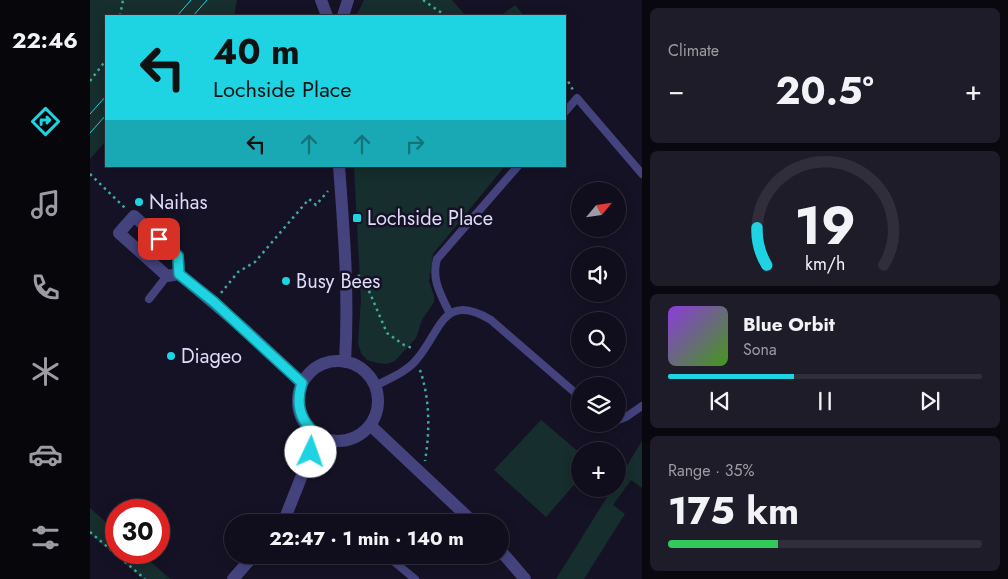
<!DOCTYPE html>
<html lang="en">
<head>
<meta charset="utf-8">
<style>
	body { margin:0; font-family:Jost,sans-serif; background:#1e1c29; color:#f1f3f6; height:100vh; display:flex; flex-direction:column; font-size:19px; white-space:nowrap }
	* { box-sizing:border-box; margin:0 }
	p { font-size:16px; color:#9c9ca3 }
	.icon { flex:none; width:28px; height:28px; fill:none; stroke:currentColor; stroke-width:2; stroke-linecap:round; stroke-linejoin:round }
	.map { position:relative; flex:1; overflow:hidden }
	.side { display:flex; flex-direction:column; gap:8px; padding:8px; background:#09080f; width:366px }
	.side>* { flex:none }
	.banner { position:absolute; left:15px; top:15px; width:461px; height:152px; border-radius:0px; box-shadow:0 2px 12px #0003,0 0 0 1px #302e3b; background:#1fd4e2; color:#111; overflow:hidden }
	.needle { width:32px; rotate:61deg }
	.buttons { position:absolute; left:481px; top:182px; display:grid; gap:10px }
	.buttons a { display:grid; place-items:center; width:55px; height:55px; border-radius:50%; background:#100e1c; box-shadow:0 2px 12px #0003,0 0 0 1px #302e3b; font-size:25px }
	.speed { position:absolute; left:15px; top:499px; display:flex; gap:10px; font-size:25px; font-weight:700; text-align:center }
	.speed>* { display:grid; place-content:center; width:65px; height:65px; border-radius:50%; background:#100e1c; box-shadow:0 2px 12px #0003,0 0 0 1px #302e3b; line-height:1 }
	.speed .limit { border:8px solid #d22; background:#fff; color:#111 }
	.pin { position:absolute; display:grid; place-items:center; width:42px; height:42px; color:#fff; margin:-21px; border-radius:10px; box-shadow:0 2px 8px #0006 }
	.me { position:absolute; width:55px; margin:-28px; rotate:3deg; stroke-linejoin:round; filter:drop-shadow(0 0 4px #0008) }
	.turn { display:flex; align-items:center; gap:18px; height:105px; padding:0 25px; font-size:22px }
	.turn .icon { width:65px; height:65px; stroke-width:2.5 }
	.turn b { display:block; font-size:35px; line-height:42px }
	.lanes { display:flex; align-items:center; height:48px; padding:0 25px; background:#0003; justify-content:center; gap:25px; direction:ltr }
	.lanes .off { opacity:.35 }
	.big { font-size:38px; font-weight:700; line-height:1.1 }
	.side .tile { flex:1; display:flex; flex-direction:column; justify-content:center; gap:8px; min-width:0; padding:0 18px; border-radius:8px; background:#1e1c29 }
	.side .dial { align-items:center; gap:0 }
	.dial svg { height:130px; overflow:visible; fill:none; stroke:#302e3b; stroke-width:7; stroke-linecap:round; text-anchor:middle }
	.dial text { fill:#f1f3f6; stroke:none }
	.song { display:flex; align-items:center; gap:15px }
	.cover { width:60px; height:60px; border-radius:8px; background:linear-gradient(135deg,hsl(270 70% 55%),hsl(100 70% 35%)) }
	.played { height:5px; border-radius:2px; background:linear-gradient(90deg,#1fd4e2 40%,#302e3b 40%) }
	.keys { display:flex; justify-content:space-around; direction:ltr }
	.heat { display:flex; justify-content:space-between; align-items:center; font-size:28px; direction:ltr }
	.charge { height:8px; border-radius:4px; background:linear-gradient(90deg,#34c759 35%,#302e3b 0) }
	.trip { position:absolute; left:134px; top:514px; width:285px; height:50px; border-radius:25px; background:#100e1c; box-shadow:0 2px 12px #0003,0 0 0 1px #302e3b; font-weight:700; line-height:50px; text-align:center }
	main { display:flex; flex:1; min-height:0 }
	.tab-bar { display:flex; flex-direction:column; width:90px; justify-content:space-around; align-items:center; background:#06060b; color:#9c9ca3 }
	.tab-bar .icon { width:35px; height:35px }
	.tab-bar .current { color:#1fd4e2 }
	.tab-bar b { font-size:22px; color:#f1f3f6 }
	.map>svg:first-child { display:block }
</style>
</head>
<body>
<main>
<nav class="tab-bar">
<b>22:46</b>
<svg class="icon current" aria-label="directions" viewBox="0 0 24 24"><path d="M12 3l9 9-9 9-9-9zM9 14v-3h6M13 9l2 2-2 2"/></svg>
<svg class="icon" aria-label="music" viewBox="0 0 24 24"><path d="M9 18V5l10-2v13"/><circle cx="6" cy="18" r="3"/><circle cx="16" cy="16" r="3"/></svg>
<svg class="icon" aria-label="phone" viewBox="0 0 24 24"><path d="M5 4h4l2 5-3 2q2 4 5 5l2-3 5 2v4C11 20 4 13 5 4z"/></svg>
<svg class="icon" aria-label="climate" viewBox="0 0 24 24"><path d="M12 3v18M4 7l16 10M4 17L20 7"/></svg>
<svg class="icon" aria-label="car" viewBox="0 0 24 24"><path d="M5 17H2v-5l4-1 3-4h7l3 4 3 1v5h-3M9 17h6M6 11h13"/><circle cx="7" cy="17" r="2"/><circle cx="17" cy="17" r="2"/></svg>
<svg class="icon" aria-label="filters" viewBox="0 0 24 24"><path d="M4 7h16M4 17h16"/><circle cx="9" cy="7" r="2"/><circle cx="15" cy="17" r="2"/></svg>
</nav>
<div class="map">
<svg width="552" height="579" viewBox="0 0 552 579">
	<rect width="100%" height="100%" fill="#151225"/>
	<!-- green -->
	<path fill="#162e2d" d="M0,0h147l-3,16 -14,-1 -114,1v125l-16,18z
		M274,0h88l14,16h-110z
		M425,5l9,11h-24z
		M264,166h151l-72,88 -4,27 5,15v6l-12,18 -6,18 -21,23 -8,3 -10,-1 -10,-3 -6,-7 -3,-10 3,-43z
		M451,420l39,33v25l-34,39 -52,-47z
		M552,441v47l-11,-8 -18,25 12,9 -41,65h-28l56,-90h6v-9z
		M0,508l26,23v21l25,1 29,26h-27l-53,-45z"/>
	<g fill="none" stroke-linecap="round" stroke-linejoin="round">
		<!-- path -->
		<path stroke="#3faaa1" stroke-width="2.5" stroke-dasharray="2.5 4" stroke-linecap="butt" d="M333,0l23,16
			M30,16l3,-16
			M475,76l8,14
			M0,81l16,-21
			M0,174l35,34
			M268,275l8,9 21,49 17,12 8,3
			M131,293l17,-21 17,-10 54,-63 7,6 12,-14
			M330,370c10,29 10,61 5,91
			M0,532l55,47"/>
		<!-- service -->
		<path stroke="#44437e" stroke-width="8" d="M475,112l12,-14 65,76
			M59,299l18,-23
			M359,312c-8,-17 -18,-33 -12,-53l81,-93
			M285,386c13,-7 32,-14 42,-27 24,-28 26,-68 74,-39l89,77
			M528,420l8,-3 16,-11
			M296,555l29,24"/>
		<!-- minor -->
		<path stroke="#44437e" stroke-width="12" d="M89,274l-1,-18 -44,-40 -15,17 48,43 12,-2 65,55 58,54
			M192,522l3,-4 33,-83
			M143,579l21,-24"/>
		<!-- tertiary -->
		<path stroke="#44437e" stroke-width="12" d="M231,0l6,16
			M253,16l5,-16
			M249,166c5,67 10,128 6,196
			M208 401a40 40 0 1 1 80 0a40 40 0 1 1-80 0Z
			M280,425l103,97
			M410,550l25,29"/>
		<!-- tram -->
		<path stroke="#1fd4e2" stroke-width="1" d="M87,16l14,-16
			M103,16l14,-16
			M0,114l16,-18
			M0,133l16,-18"/>
	</g>
	<g fill="none" stroke-linecap="round" stroke-linejoin="round">
		<!-- route casing -->
		<g stroke="#148a93" stroke-width="12">
			<path id="route" d="M69,239l19,17 1,18 35,28 88,81c-7,22 -2,39 16,52l-7,17"/>
		</g>
		<!-- route -->
		<use href="#route" stroke="#1fd4e2" stroke-width="9"/>
	</g>
	<!-- markers -->
	<g fill="#1fd4e2" stroke="#151225" stroke-width="2">
		<circle cx="49" cy="202" r="5"/>
		<rect x="262" y="213" width="10" height="10" rx="2.5"/>
		<circle cx="196" cy="281" r="5"/>
		<circle cx="81" cy="356" r="5"/>
	</g>
	<g text-anchor="middle" stroke-width="5" stroke-linejoin="round" paint-order="stroke">
		<!-- poi labels -->
		<g font-size="20" fill="#dedbfa" stroke="#151225" text-anchor="start">
			<text x="59" y="209">Naihas</text>
			<text x="277" y="225">Lochside Place</text>
			<text x="206" y="288">Busy Bees</text>
			<text x="91" y="363">Diageo</text>
		</g>
	</g>
</svg>
<div class="buttons">
<a><svg class="needle" viewBox="-14 -14 28 28"><path d="M0-13l5 13h-10z" fill="#e53935"/><path d="M0 13l5-13h-10z" fill="#9c9ca3"/></svg></a>
<a><svg class="icon" aria-label="sound" viewBox="0 0 24 24"><path d="M4 9h4l5-4v14l-5-4H4zM17 9q2 3 0 6"/></svg></a>
<a><svg class="icon" aria-label="search" viewBox="0 0 24 24"><circle cx="10" cy="10" r="6"/><path d="M15 15l6 6"/></svg></a>
<a><svg class="icon" aria-label="layers" viewBox="0 0 24 24"><path d="M12 4l9 5-9 5-9-5zM3 14l9 5 9-5"/></svg></a>
<a>+</a>
</div>
<div class="speed"><div class="limit">30</div></div>
<div class="pin" style="left:69px;top:239px;background:#d93025"><svg class="icon" aria-label="arrive" viewBox="0 0 24 24"><path d="M6 21V4h12l-3 4 3 4H6"/></svg></div>
<svg class="me" style="left:221px;top:452px" viewBox="-20 -20 40 40"><circle r="19" fill="#fff"/><path d="M0-13L10 11 0 6-10 11z" fill="#1fd4e2"/></svg>
<div class="trip">22:47 · 1 min · 140 m</div>
<div class="banner">
<div class="turn"><svg class="icon" aria-label="left" viewBox="0 0 24 24"><path d="M17 20v-9H6M10 6l-5 5 5 5"/></svg><div><b>40 m</b>Lochside Place</div></div>
<div class="lanes"><svg class="icon" aria-label="left" viewBox="0 0 24 24"><path d="M17 20v-9H6M10 6l-5 5 5 5"/></svg><svg class="icon off" aria-label="ahead" viewBox="0 0 24 24"><path d="M12 20V5M6 11l6-6 6 6"/></svg><svg class="icon off" aria-label="ahead" viewBox="0 0 24 24"><path d="M12 20V5M6 11l6-6 6 6"/></svg><svg class="icon off" aria-label="right" viewBox="0 0 24 24"><path d="M7 20v-9h11M14 6l5 5-5 5"/></svg></div>
</div>
</div>
<section class="side">
<div class="tile"><p>Climate</p>
<div class="heat"><a>−</a><b class="big">20.5°</b><a>+</a></div>
</div>
<div class="tile dial"><svg viewBox="0 0 100 80">
<path d="M14 69A42 42 0 1 1 86 69"/>
<path d="M14 69A42 42 0 0 1 8 46" stroke="#1fd4e2"/>
<text x="50" y="56" font-size="32" font-weight="700">19</text>
<text x="50" y="72" font-size="11">km/h</text>
</svg></div>
<div class="tile">
<div class="song"><i class="cover"></i><div><b>Blue Orbit</b><p>Sona</p></div></div>
<div class="played"></div>
<div class="keys"><svg class="icon" aria-label="previous" viewBox="0 0 24 24"><path d="M18 5L8 12l10 7zM5 5v14"/></svg><svg class="icon" aria-label="pause" viewBox="0 0 24 24"><path d="M8 5v14M16 5v14"/></svg><svg class="icon" aria-label="next" viewBox="0 0 24 24"><path d="M6 5l10 7-10 7zM19 5v14"/></svg></div>
</div>
<div class="tile"><p>Range · 35%</p><b class="big">175 km</b><div class="charge"></div></div>
</section>
</main>
</body>
</html>
